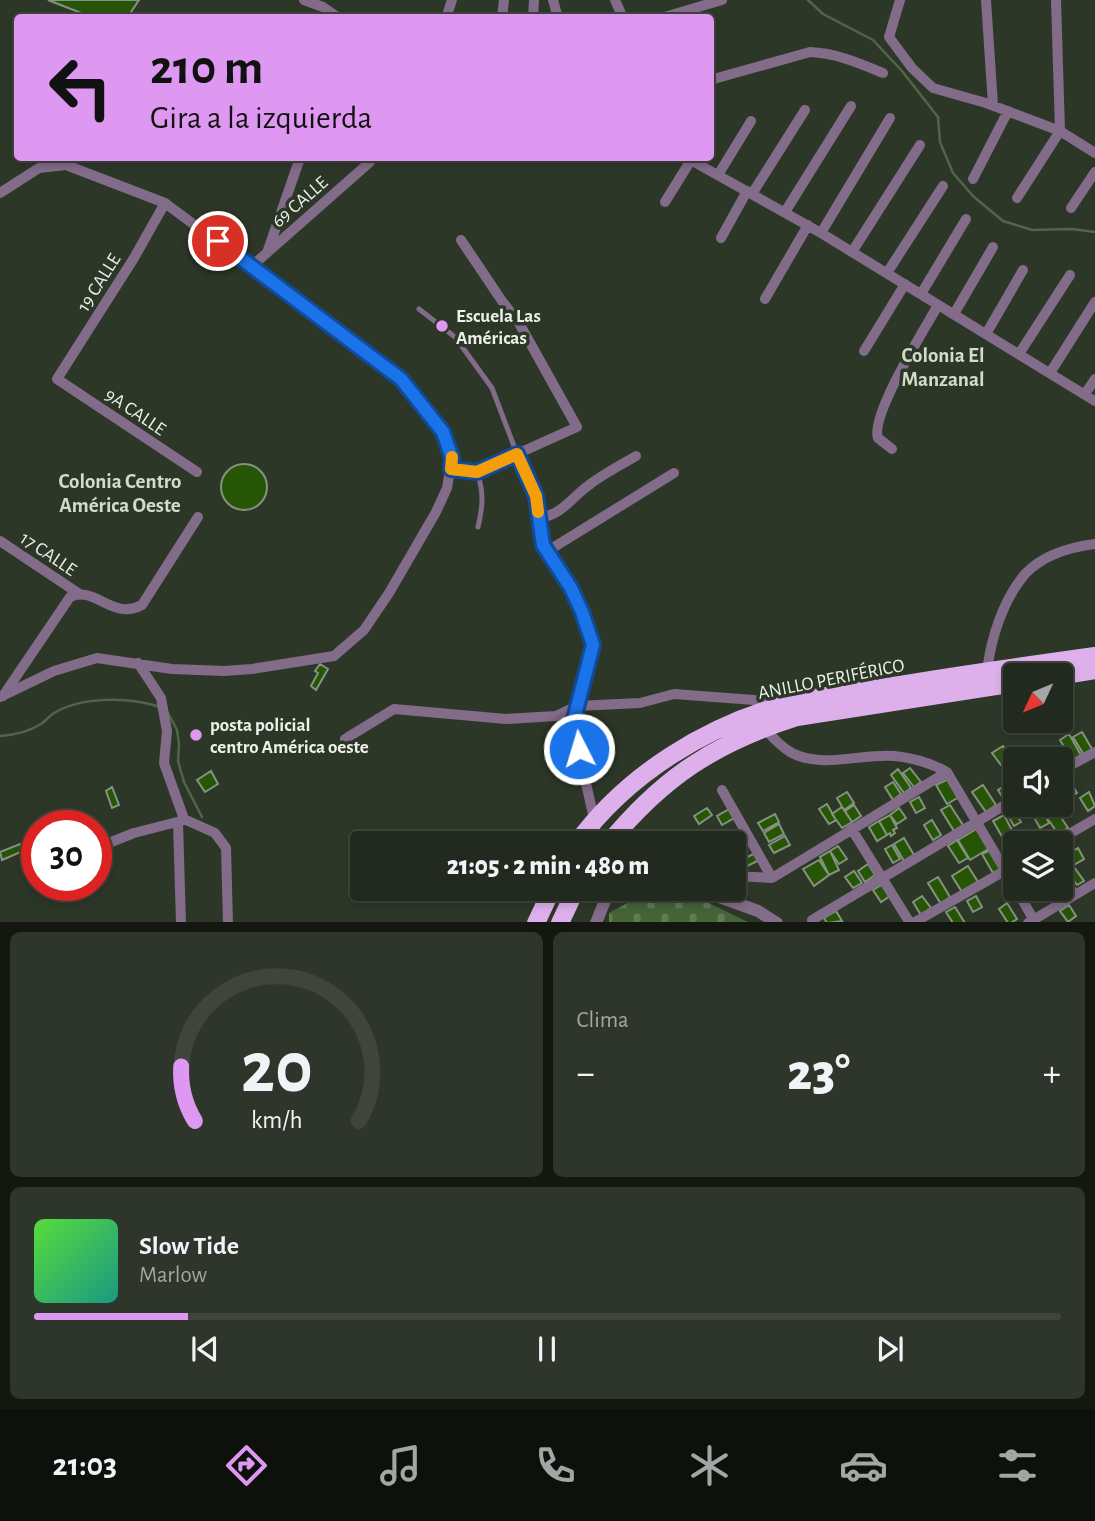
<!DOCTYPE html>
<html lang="es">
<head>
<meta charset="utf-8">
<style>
	body { margin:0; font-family:"Alegreya Sans",sans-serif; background:#2e352b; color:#f1f3f6; height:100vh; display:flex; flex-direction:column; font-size:26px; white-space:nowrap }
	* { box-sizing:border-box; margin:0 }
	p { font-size:23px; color:#a2a6a4 }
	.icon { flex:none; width:38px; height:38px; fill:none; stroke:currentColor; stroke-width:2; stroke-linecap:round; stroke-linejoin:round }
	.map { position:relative; height:922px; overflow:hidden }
	.side { display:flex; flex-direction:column; gap:10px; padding:10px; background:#131710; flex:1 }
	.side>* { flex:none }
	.hud { position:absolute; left:14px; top:14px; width:700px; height:147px; border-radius:7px; box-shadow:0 4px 10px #0003,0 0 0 2px #3f453c; background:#de98f2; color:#111; overflow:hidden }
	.needle { width:46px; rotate:226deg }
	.controls { position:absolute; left:1003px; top:663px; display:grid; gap:14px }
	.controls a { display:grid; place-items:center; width:70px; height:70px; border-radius:7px; background:#22291e; box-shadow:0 4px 10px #0003,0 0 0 2px #3f453c; font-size:35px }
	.speed { position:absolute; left:21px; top:810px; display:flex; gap:14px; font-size:35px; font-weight:700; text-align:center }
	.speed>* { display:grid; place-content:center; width:91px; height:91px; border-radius:50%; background:#22291e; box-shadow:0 4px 10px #0003,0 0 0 2px #3f453c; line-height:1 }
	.speed .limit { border:10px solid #d22; background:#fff; color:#111 }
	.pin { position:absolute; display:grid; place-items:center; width:60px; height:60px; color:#fff; margin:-30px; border:4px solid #fff; border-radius:50%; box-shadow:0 2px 7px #0007 }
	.me { position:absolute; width:77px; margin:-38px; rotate:355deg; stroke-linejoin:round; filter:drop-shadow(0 0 5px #0008) }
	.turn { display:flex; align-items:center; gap:24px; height:147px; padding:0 21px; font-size:32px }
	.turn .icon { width:91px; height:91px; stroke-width:2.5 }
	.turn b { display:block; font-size:49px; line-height:60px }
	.big { font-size:52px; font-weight:800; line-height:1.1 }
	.side .card { flex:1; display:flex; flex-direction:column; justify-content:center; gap:10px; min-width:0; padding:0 24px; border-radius:10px; background:#2e352b }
	.side .dial { align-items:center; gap:0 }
	.dial svg { height:182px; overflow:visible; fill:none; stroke:#3f453c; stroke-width:7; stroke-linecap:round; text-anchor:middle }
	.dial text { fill:#f1f3f6; stroke:none }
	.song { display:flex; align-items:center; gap:21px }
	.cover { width:84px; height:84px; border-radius:10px; background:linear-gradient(135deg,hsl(110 70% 55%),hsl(170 70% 35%)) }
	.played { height:7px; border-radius:4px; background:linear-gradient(90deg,#de98f2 15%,#3f453c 15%) }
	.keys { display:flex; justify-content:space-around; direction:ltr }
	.heat { display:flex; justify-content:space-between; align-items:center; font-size:38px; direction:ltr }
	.side .tiles { flex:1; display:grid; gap:10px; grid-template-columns:1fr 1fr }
	.card:last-child { grid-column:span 2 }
	.trip { position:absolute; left:350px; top:831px; width:396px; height:70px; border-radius:7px; background:#22291e; box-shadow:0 4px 10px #0003,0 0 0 2px #3f453c; font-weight:800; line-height:70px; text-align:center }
	.tab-bar { display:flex; height:112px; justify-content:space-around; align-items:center; background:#0e100c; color:#a2a6a4 }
	.tab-bar .icon { width:49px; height:49px }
	.tab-bar .on { color:#de98f2 }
	.tab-bar b { font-size:32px; color:#f1f3f6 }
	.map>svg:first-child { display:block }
</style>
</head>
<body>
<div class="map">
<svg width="1095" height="923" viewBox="0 0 1095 923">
	<defs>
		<pattern id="cemetery-stones" width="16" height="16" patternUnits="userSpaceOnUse" patternTransform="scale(1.75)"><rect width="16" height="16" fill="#466438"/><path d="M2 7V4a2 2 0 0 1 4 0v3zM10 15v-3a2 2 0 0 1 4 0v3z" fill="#617b55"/></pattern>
	</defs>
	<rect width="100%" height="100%" fill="#2d3728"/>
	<!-- cemetery -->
	<path fill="url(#cemetery-stones)" d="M653,889h27l68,33h-139v-9z"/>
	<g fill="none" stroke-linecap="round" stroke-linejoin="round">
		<!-- stream -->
		<path stroke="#526548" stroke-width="2.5" d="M808,0l15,14 50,26 29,31 36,46 2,25 13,31 20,23 30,25 29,9 40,-1 23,3
			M168,713l9,17 2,14 -1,17 6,21 18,35
			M0,736c14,-1 30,-5 41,-12 5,-3 8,-8 13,-11 29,-17 75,-16 106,-6"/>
	</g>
	<!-- building -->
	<path fill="#265506" stroke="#869281" stroke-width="2" d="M48,0h91l-12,18h-33z
		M221 487a23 23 0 1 1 46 0a23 23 0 1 1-46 0Z
		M320,664l8,5 -12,21 -5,-4 7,-13 -3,-2z
		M1082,732l10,17 -8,6 -11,-18z
		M1069,734l13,23 -9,5 -13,-22z
		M1003,746l12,17v4l-8,6 -15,-20z
		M910,768l11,14 -7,5 -11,-14z
		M898,769l13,19 -7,5 -13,-18z
		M211,771l7,13 -13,8 -8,-12z
		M1066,775l11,18 -11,6 -6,-10v-11z
		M948,779l11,18 -12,7 -11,-19z
		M893,782l8,12 -8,6 -8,-13z
		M1007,784l7,10 -10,6 -6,-10z
		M983,785l13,20 -10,7 -14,-20z
		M112,787l7,18 -7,3 -6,-17z
		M847,792l7,11 -10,7 -7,-12z
		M1089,792l6,14 -7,5 -8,-13z
		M919,797l6,11 -9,5 -6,-11z
		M827,804l9,16 -7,4 -10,-15z
		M854,805l7,11 -9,6 -7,-11z
		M950,805l13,20 -9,6 -13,-21z
		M1027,805h12l10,18 -9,5z
		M842,807l10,15 -10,6 -10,-14z
		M707,808l5,7 -13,9 -5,-8z
		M731,808l5,9 -14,8 -5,-9z
		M899,808l7,10 -9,6 -7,-9z
		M1012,808l9,14 -7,4 -8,-14z
		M1058,813l10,15 -10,6 -10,-15z
		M775,814l4,8 -16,9 -5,-8z
		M890,815l7,13 -4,2 2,3 -4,3 -1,-3 -3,2 -8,-14z
		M1004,815l10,19 -10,6 -11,-19z
		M932,820l9,15 -8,5 -9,-15z
		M879,821l8,14 -10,6 -8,-14z
		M779,824l5,10 -15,8 -5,-9z
		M978,828l12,20 -20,12 -12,-20z
		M1027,830l8,14h-12l-5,-9z
		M744,831l6,10 -17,9v-6h-6l-1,-3z
		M785,836l5,9 -16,8 -5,-8z
		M904,838l10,17 -10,6 -10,-17z
		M957,840l11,18 -9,5 -11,-17z
		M1064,843l6,10 8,-5 6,11 -19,11 -5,-8v-16z
		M20,844l3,7 -21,9 -2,-8z
		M892,845l8,14 -7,4 -8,-14z
		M838,846l9,13 -8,5 -9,-13z
		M993,849l10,19 -10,5 -11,-19z
		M830,851l9,19 -10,5 -9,-18z
		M755,853l4,7 -17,9 -4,-7z
		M819,860l10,15 -15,11 -11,-17z
		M868,864l7,11 -10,7 -7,-11z
		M968,866l10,16 -16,10 -10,-16z
		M1074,867l10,14 -7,4 -10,-14z
		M854,871l8,12 -9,5 -8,-11z
		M938,877l12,20 -9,7 -13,-21z
		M1068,877l8,13 -10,5 -6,-13z
		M883,884l7,12 -9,6 -8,-12z
		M922,896l9,12 -10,7 -8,-13z
		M976,896l6,11 -9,5 -6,-11z
		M1007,903l10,16 -6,4h-3l-9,-14z
		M1069,905l7,11 -8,6 -8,-11z
		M955,907l10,16h-12l-7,-11z
		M836,911l6,10 -15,2 -3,-5z"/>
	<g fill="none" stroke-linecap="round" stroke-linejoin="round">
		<!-- service -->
		<path stroke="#836c89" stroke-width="5" d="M419,309l36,28 37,51 25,66
			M477,472c7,20 6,34 1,55
			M96,876l1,5"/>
		<!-- minor -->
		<path stroke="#836c89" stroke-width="10" d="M304,0l19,7 16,11
			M553,0l5,18
			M615,0l8,18
			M900,0l-11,37 23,31 21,20 53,15 74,28 35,22
			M986,0l7,105
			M1056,0l4,131
			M446,18l6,-18
			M502,18l2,-18
			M533,18l1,-18
			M661,18l61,-18
			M710,80l100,-28c26,1 49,11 73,21
			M687,158l134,75 274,168
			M718,175l33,-54
			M973,179l35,-68
			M0,193l39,-25 27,-3 99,38 236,176 42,53 9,26 -5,30 -11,24 -47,81 -25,37 -30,26 -82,13 -28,2 -52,-2 -75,-11 -43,13 -54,26
			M752,194l53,-84
			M1017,198l43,-67
			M665,202l26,-42
			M165,203l-31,55 -77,121 140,93
			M1071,208l24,-36
			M785,212l66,-106
			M821,233l69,-115
			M721,238l26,-47
			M461,240l41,61 17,22 58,104 -60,27
			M268,250l32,-92
			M852,252l68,-107
			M252,266l118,-104
			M887,273l56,-87
			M921,294l45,-75
			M765,299l43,-74
			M954,314l39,-67
			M986,334l37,-64
			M864,351l41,-67
			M1019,354l51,-79
			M1050,373l45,-71
			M1085,394l10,-15
			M892,449l-14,-11c-8,-23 47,-109 60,-133
			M451,469l26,3 40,-18 19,42 7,49 28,43 11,24 11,33 -19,74 1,15 19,85
			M539,518c23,-3 32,-20 50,-33 14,-11 32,-20 47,-29
			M0,541l78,52
			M546,552l128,-79
			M138,663l23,35 6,33 -3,32 20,56 31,14 11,15 2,75
			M987,671c4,-33 16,-71 38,-97 18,-19 46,-27 70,-30
			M3,696l67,-99c25,-12 42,24 72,8l56,-88
			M764,728c8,9 17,19 28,25 31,16 70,0 103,3 18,2 36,7 52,16l68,115
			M345,739l49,-30 112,10 50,-3 21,-10 63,-3 34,-9 107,8
			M1060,771l35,-19
			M722,790l50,88
			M178,823l3,100
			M851,828l59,95
			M1052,844l43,-25
			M96,848l38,-15 47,-12
			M733,876l39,2 175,-106
			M1016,889l19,33
			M812,920l203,-121
			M913,923l102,-58
			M1028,923l67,-40"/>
		<!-- tertiary -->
		<path stroke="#836c89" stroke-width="12" d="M697,889l61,22 19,12
			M596,923l10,-25 11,-9"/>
		<!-- trunk -->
		<path stroke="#deb0eb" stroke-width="18" d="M1060,676l35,-6
			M576,844c51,-70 131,-119 214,-141 36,-9 74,-12 110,-18 65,-11 130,-20 195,-29
			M608,844c55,-67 107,-101 189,-127l218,-34
			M536,923l16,-34
			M560,923l16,-34"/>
	</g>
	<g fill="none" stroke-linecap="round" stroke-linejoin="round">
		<!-- route casing -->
		<g stroke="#114b97" stroke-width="18">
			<path id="route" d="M218,241l183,138 42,53 9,26 -1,11 26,3 40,-18 19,42 7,49 28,43 11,24 11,33 -19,74 5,30"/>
		</g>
		<!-- route -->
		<use href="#route" stroke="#1a73e8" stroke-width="12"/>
		<!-- slow -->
		<path stroke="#f59e0b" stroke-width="12" d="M452,457l-1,12 26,3 40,-18 19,42 2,16"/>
	</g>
	<!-- markers -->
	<g fill="#de98f2" stroke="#2d3728" stroke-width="2.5">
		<circle cx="442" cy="326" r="7"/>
		<circle cx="196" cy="735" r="7"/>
	</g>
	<g text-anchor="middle" stroke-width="7" stroke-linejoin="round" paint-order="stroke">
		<!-- street labels -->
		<g font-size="19" fill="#ebf1e8" stroke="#2d3728">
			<text transform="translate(299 201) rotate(-41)" y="7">69 CALLE</text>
			<text transform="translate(98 282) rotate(-58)" y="7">19 CALLE</text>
			<text transform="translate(136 411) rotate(34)" y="7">9A CALLE</text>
			<text transform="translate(49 553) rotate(34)" y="7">17 CALLE</text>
			<text transform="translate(831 678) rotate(-11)" y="7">ANILLO PERIFÉRICO</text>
		</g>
		<!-- poi labels -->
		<g font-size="19" font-weight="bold" fill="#ebf1e8" stroke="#2d3728" text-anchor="start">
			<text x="456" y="322">Escuela Las<tspan x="456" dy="22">Américas</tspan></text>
			<text x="210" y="731">posta policial<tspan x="210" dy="22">centro América oeste</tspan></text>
		</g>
		<!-- neighbourhood labels -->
		<g font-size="21" font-weight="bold" fill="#d0ddcb" stroke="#2d3728">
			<text x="943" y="362">Colonia El<tspan x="943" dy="24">Manzanal</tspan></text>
			<text x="120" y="488">Colonia Centro<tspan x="120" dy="24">América Oeste</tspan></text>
		</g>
	</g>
</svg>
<div class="controls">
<a><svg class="needle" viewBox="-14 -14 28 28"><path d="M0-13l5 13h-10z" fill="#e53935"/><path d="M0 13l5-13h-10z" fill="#a2a6a4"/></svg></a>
<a><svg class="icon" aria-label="sound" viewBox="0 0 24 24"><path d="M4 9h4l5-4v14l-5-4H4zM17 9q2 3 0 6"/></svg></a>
<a><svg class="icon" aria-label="layers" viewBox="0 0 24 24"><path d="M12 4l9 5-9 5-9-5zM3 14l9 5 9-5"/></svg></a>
</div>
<div class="speed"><div class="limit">30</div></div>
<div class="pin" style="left:218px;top:241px;background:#d93025"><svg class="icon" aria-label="arrive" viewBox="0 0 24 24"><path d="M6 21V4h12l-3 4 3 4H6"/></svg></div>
<svg class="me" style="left:579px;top:749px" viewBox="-20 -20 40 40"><circle r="17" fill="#1a73e8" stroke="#fff" stroke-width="3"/><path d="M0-11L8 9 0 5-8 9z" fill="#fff"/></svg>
<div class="trip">21:05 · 2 min · 480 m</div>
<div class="hud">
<div class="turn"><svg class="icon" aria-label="left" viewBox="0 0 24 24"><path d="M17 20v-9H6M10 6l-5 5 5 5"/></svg><div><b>210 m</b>Gira a la izquierda</div></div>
</div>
</div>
<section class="side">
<div class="tiles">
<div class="card dial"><svg viewBox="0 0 100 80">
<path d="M14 69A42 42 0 1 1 86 69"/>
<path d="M14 69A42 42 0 0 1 8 45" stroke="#de98f2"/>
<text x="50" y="56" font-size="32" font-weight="700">20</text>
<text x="50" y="72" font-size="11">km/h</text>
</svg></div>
<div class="card"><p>Clima</p>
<div class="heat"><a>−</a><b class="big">23°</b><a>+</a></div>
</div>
<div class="card">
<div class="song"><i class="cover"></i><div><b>Slow Tide</b><p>Marlow</p></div></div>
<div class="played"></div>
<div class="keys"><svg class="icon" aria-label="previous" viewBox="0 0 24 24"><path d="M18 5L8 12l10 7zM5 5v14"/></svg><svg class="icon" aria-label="pause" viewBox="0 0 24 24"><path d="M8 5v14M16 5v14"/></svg><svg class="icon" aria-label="next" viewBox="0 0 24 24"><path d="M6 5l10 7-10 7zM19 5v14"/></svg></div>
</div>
</div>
</section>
<nav class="tab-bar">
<b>21:03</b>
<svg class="icon on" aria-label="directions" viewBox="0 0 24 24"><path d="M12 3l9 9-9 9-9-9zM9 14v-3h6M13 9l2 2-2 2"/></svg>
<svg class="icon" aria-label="music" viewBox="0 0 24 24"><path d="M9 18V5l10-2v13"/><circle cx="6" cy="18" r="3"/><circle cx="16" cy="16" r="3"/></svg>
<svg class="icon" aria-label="phone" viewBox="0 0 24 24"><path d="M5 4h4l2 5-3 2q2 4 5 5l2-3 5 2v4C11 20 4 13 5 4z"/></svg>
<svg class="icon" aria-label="climate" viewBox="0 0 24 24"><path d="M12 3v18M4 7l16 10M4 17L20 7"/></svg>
<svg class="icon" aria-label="car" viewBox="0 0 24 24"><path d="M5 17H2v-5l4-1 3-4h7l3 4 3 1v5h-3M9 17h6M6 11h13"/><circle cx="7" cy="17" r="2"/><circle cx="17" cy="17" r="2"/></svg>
<svg class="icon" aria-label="filters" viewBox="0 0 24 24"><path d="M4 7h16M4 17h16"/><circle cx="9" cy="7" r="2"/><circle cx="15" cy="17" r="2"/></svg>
</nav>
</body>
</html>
